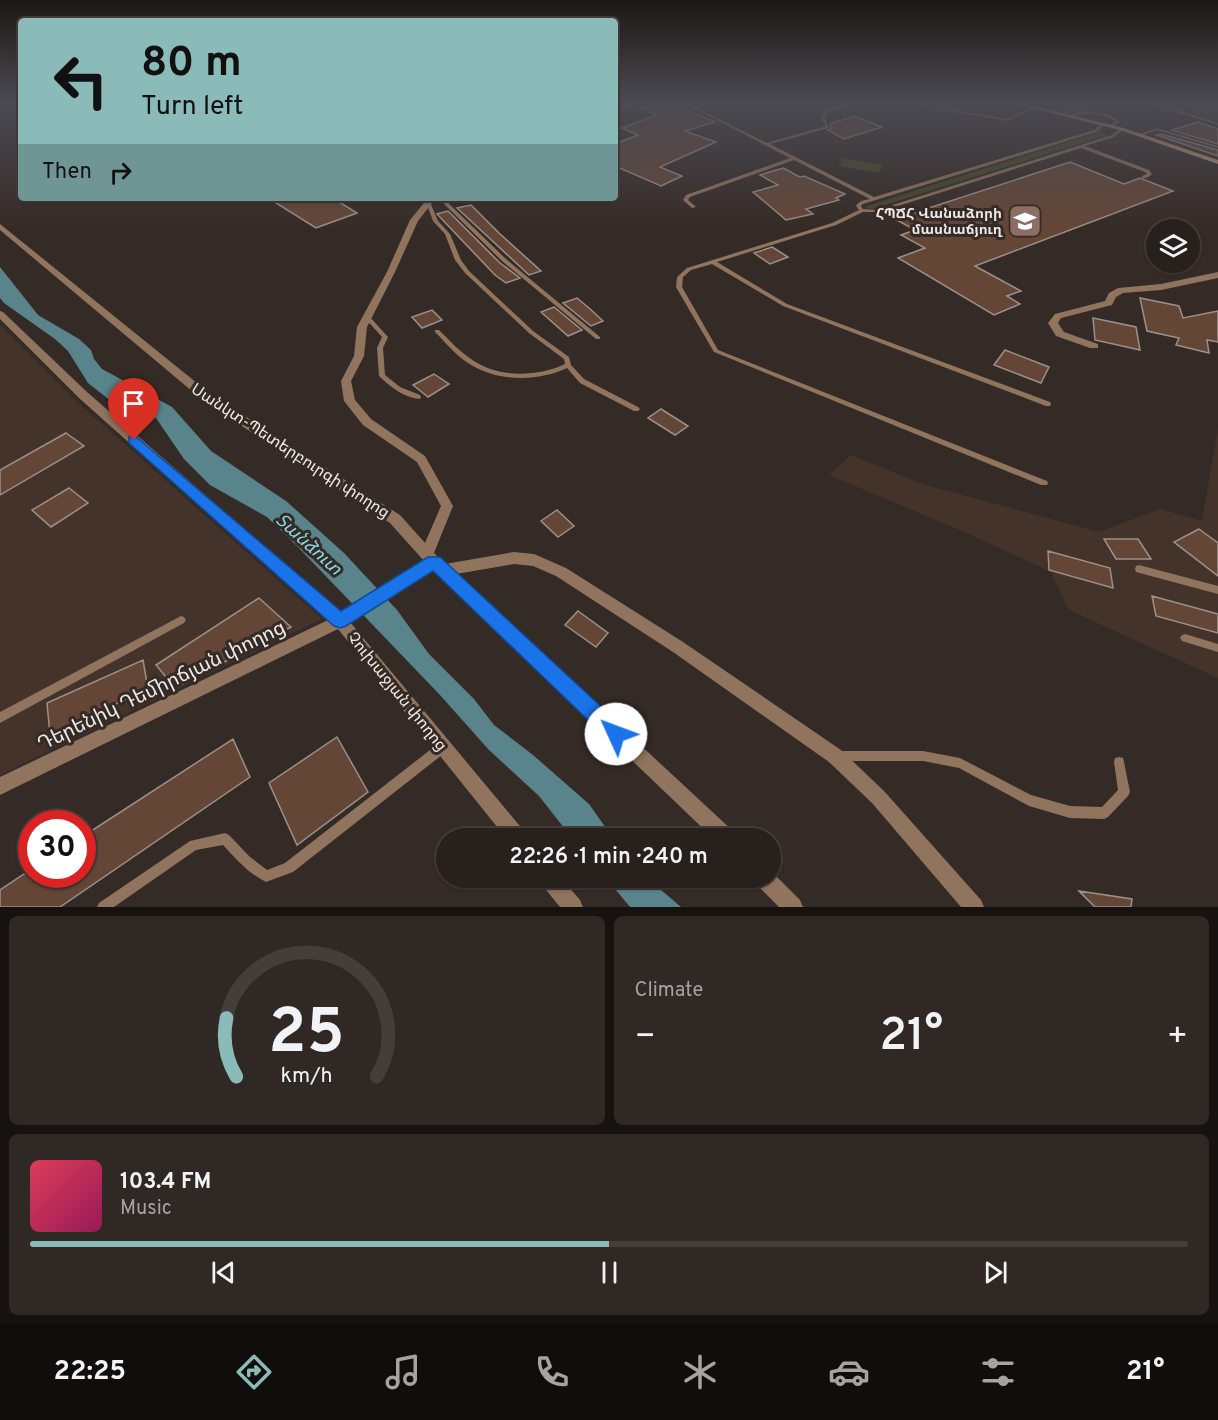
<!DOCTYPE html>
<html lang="en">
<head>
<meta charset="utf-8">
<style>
	body { margin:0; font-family:Overpass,"Noto Sans Armenian",sans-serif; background:#302825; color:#f1f3f6; height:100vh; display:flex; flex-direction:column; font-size:22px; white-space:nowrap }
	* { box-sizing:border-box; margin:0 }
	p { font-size:20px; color:#a5a3a3 }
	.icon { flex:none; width:33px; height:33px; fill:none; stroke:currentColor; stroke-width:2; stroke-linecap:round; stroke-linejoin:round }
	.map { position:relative; height:907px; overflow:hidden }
	.panel { display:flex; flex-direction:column; gap:9px; padding:9px; background:#16120f; flex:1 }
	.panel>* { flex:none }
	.guide { position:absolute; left:18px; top:18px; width:600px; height:183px; border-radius:6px; box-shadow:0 2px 4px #0004,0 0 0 2px #443e3b; background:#8bbbb9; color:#111; overflow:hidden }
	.tools { position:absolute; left:1146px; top:219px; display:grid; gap:12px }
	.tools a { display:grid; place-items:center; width:54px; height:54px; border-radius:50%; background:#28201c; box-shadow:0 2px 4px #0004,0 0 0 2px #443e3b; font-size:30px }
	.speed { position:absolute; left:18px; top:810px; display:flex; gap:12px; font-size:30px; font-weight:700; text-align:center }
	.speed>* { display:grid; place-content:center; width:78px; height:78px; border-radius:50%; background:#28201c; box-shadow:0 2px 4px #0004,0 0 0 2px #443e3b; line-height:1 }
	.speed .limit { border:9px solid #d22; background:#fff; color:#111 }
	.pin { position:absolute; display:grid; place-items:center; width:51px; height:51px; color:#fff; margin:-62px -26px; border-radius:50% 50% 50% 0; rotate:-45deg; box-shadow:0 0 6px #0007 }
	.pin .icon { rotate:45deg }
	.me { position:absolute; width:66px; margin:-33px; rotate:313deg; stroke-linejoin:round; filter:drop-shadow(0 0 4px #0008) }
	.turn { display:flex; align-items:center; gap:21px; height:126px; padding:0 24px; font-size:27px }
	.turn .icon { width:78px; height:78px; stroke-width:2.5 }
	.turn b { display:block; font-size:42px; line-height:51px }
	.then { display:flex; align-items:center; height:57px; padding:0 24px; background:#0003; gap:12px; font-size:22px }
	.big { font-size:45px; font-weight:600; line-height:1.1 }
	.panel .tile { flex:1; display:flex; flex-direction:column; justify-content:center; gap:9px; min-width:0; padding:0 21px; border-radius:9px; background:#302825 }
	.panel .dial { align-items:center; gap:0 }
	.dial svg { height:156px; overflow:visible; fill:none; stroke:#443e3b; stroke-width:7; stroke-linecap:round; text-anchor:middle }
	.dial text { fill:#f1f3f6; stroke:none }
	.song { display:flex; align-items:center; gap:18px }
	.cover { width:72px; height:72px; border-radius:9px; background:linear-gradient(135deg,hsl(350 70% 55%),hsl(330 70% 35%)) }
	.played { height:6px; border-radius:3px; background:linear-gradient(90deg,#8bbbb9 50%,#443e3b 50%) }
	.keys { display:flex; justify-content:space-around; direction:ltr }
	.heat { display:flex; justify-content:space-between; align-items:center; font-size:33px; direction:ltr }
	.panel .tiles { flex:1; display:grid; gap:9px; grid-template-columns:1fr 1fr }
	.tile:last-child { grid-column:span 2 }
	.trip { position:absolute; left:436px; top:828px; width:345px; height:60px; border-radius:30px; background:#28201c; box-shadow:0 2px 4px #0004,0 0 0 2px #443e3b; font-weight:600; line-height:60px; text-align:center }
	.menu { display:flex; height:96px; justify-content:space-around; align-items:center; background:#100d0b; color:#a5a3a3 }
	.menu .icon { width:42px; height:42px }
	.menu .selected { color:#8bbbb9 }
	.menu b { font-size:27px; color:#f1f3f6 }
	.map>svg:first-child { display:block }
</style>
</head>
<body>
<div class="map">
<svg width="1218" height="907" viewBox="0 0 1218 907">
	<rect width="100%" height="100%" fill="#352b26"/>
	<!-- built -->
	<path fill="#43332b" d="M0,325l75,75 247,219 -322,156z
		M1218,428v250l-149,-68 -18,-38 -84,-39 -138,-58 22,-20 71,29 177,48 61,-23 42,12z"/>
	<!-- green -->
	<path fill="#454628" d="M1210,103h8v19l-24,-8 -2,-5z
		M1099,132l8,3 -235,74 -8,-2z
		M843,158l39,7 -3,8 -40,-7z"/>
	<!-- water -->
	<path fill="#59848b" d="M0,267l38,48 41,24 12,11 3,9 8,10 70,38 39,44 75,50 58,52 53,57 32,44 45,45 20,26 39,30 56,49 24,34h-41l-33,-42 -50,-46 -49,-55 -143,-149 -30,-29 -57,-32 -26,-26 -28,-41 -45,-17 -23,-18 -20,-32 -13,-12 -51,-36 -4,-5z
		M606,878h41l34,29h-51z"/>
	<!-- building -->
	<path fill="#644637" stroke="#9c908a" stroke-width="1.5" d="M668,102l47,20 -30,9 31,11 -56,25 22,9 -21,10 -46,-20v-22l23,-9 -16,-7 34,-13 -15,-7z
		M854,116l28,11 -38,12 -16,-9 3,-1 -1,-5z
		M1198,122l20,7v15l-46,-14z
		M1161,134l57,16v6l-61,-21z
		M1070,162l54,22 16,-6 33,13 -198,75 46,25 -14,5 13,8 -26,11 -96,-57 27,-10 -24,-13 14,-5 -20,-11z
		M783,168l17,9 4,-1 41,18 -9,4 3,2 -33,9 7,5 -27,6 -33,-28 25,-7 -18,-10z
		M268,198h65l24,15 -41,15z
		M471,205l29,29 41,37 -12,4 -72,-67z
		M448,211l52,52 20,15 -14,5 -11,-8 -58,-61z
		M772,247l16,10 -18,7 -16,-11z
		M577,298l12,10 14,13 -12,5 -28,-23z
		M1140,298l39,8 4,12 35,-7v31l-11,-2 2,13 -33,-8 3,-7 -32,-7z
		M554,307l28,23 -14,6 -27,-24z
		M432,310l10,10 -20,8 -10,-11z
		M1093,318l43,9 4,23 -45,-10z
		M1005,350l44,17 -8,16 -47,-18z
		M434,374l15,10 -21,13 -15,-12z
		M661,409l27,17 -13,9 -27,-17z
		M66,433l18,13 -84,49v-25z
		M69,488l19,15 -37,24 -19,-17z
		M557,510l17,16 -16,11 -17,-16z
		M1199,529l19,14v33l-44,-34z
		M1104,539h34l13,20h-35z
		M1048,551l62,17 3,20 -64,-18z
		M1152,596l66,18v19l-62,-17z
		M259,598l32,29 -116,61 -19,-23z
		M578,611l30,22 -12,14 -31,-22z
		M143,660l5,29 -98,46 -3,-32z
		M337,737l31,55 -71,53 -28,-62z
		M233,739l17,38 -190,130h-60v-17l24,-16h58v-37z
		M1079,891l53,8 -1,8h-36z"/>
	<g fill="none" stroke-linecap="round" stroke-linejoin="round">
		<!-- lane -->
		<path fill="#90745d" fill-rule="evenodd" d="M682,102h4l81,41 59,-17 -5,-7 3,-9 31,-8h5l-1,1 -32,9 -2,7 4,9 -59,16 104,53 220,-67 9,-7 3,1 -10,8 -233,72 -2,2 2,3 14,1 235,-75 9,-7h2v2l-9,7 -29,9 64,24 3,4c-2,2 -6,5 -10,4v-2l5,-2 -2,-2 -64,-24 -202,64h-16l-27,13 -119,37 70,42 263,98 1,2 -1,2h-4l-263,-100 -71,-42 -21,6 -8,7 -1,10 36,63 329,131 1,2 -1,2h-6l-327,-133 -38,-65 1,-10 10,-9 145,-45 27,-13 -3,-4c3,-5 8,-6 14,-7l-76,-39 -104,37 -2,3 8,7 -4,1 -9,-8 3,-5 104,-37z
			M897,102h6l53,8v-2l4,-3 2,1 -3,3 2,2 46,8 27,-13 3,1 -30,14z
			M1037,102h16c-4,2 -12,2 -16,0z
			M1144,102h5l25,7 26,-7h5l-1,1 -26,7 40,13v2z
			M1215,102h3v1h-2z
			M1088,111l21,4 11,7 -9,5 -2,-1 1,-1 5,-3c-13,-10 -29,-10 -45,-5l-2,-1 8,-3z
			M1157,128l61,18v2l-61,-18 -17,6 -2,-1z
			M438,198h5l63,61 94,78v2h-4l-94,-78z
			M426,201l4,1 8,19 12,13 11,26 8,11 64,60 36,26 2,8 13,14 54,28 2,2 -2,2h-4l-54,-28 -13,-15c-27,13 -67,14 -94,-2 -15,-8 -26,-22 -38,-34v-2h4c11,11 22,23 35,31 26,17 64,16 91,3l-1,-5 -35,-26 -64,-60 -10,-13 -10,-26 -12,-13 -7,-19z
			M367,315l2,1 19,21 -5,11 2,27 15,12 20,8 1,2 -1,2c-15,-1 -30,-12 -41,-23l-2,-28 5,-11 -18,-20z
			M1139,565l79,21v8l-82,-22 -1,-3 1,-3z
			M181,616l3,1 2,3 -2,3 -184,100v-11z
			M1185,634l33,10v8l-36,-11 -2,-3 2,-3z
			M443,742l4,1 1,4 -1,4 -154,121 -27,10c-17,-8 -30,-23 -43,-37l-27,5 -82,57h-17l2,-4 91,-62 35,-8 4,2 20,21 18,14 18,-7 154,-120z
			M837,751h86l37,7 71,37 39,11 32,1 16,-17 -4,-28 1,-4 4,-1 4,1 1,4 6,30 -2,4 -20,21 -4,2 -34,-1 -41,-12 -70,-38 -36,-7h-86l-4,-1 -1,-4 1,-4z"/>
		<!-- street -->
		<path fill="#90745d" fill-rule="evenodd" d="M1093,102h8l-38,13 -5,-1z
			M428,198h8l-18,23 -23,51 -28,55 -3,29 -13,25 4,19 16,19 54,37 28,50 -19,47 11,11 69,-12 20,2 32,14 117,74 158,108 43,41 97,109 3,7h-23l-89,-104 -43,-41 -156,-110 -117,-76 -23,-10 -19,-2 -58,10 277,257 2,7h-22l-280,-268 -83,52 174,209 2,7h-20l-168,-209 -338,166v-18l328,-157 -249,-222 -79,-79v-8l3,1 84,80 254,221 83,-52 -34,-38 -185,-121 -205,-172v-6l213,172 187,119 25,28 16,-37 -24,-44 -54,-37 -19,-24 -3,-20 13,-25 3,-29 30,-55 23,-52z
			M1218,272v6l-57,12 -38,3 -7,4 -4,8 -51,13 -3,5 6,9 34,12v4h-8l-34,-12 -8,-13 7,-9 50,-13 4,-8 9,-5 43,-4z
			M771,871l29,29 3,7h-24l-22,-22 -2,-7h16z
			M539,878h22l19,22 3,7h-23l-18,-22z"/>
		<!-- secondary -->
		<path fill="#c99b77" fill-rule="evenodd" d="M630,102h8l-23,9v-4z
			M1007,102h9l108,26 94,32v4l-98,-34z"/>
	</g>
	<!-- sky -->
	<linearGradient id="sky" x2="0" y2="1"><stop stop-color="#1d1815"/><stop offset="0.45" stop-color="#4b4a52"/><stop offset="1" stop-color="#4b4a52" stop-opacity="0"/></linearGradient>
	<rect width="1218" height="229" fill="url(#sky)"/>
	<!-- route -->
	<path fill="#1a73e8" stroke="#114b97" stroke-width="1.5" d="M134,435l207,176 87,-54h12l183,170 3,7 -3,7 -7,2 -6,-2 -177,-170 -87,55 -6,2 -6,-2 -205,-183v-6z"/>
	<!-- icons -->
	<defs>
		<g id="university-square" transform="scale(1.725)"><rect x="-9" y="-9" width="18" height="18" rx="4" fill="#8d6e63" stroke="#352b26"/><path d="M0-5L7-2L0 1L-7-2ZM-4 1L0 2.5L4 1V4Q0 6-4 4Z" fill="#fff"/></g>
	</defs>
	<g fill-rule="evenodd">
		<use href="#university-square" x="1025" y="221"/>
	</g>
	<g text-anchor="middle" stroke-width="6" stroke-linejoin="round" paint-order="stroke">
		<!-- far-poi labels -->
		<g font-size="14" font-weight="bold" fill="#f0e9e6" stroke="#352b26" text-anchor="end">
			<text x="1002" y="218">ՀՊՃՀ Վանաձորի<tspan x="1002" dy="16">մասնաճյուղ</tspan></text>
		</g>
		<!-- street labels -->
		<g font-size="16" fill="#f0e9e6" stroke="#352b26">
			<text transform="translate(291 450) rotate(33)" y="6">Սանկտ-Պետերբուրգի փողոց</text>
			<text transform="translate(398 691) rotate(51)" y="6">Չուխաջյան փողոց</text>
		</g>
		<!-- water labels -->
		<g font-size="18" font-style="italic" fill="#8ad9e5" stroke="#352b26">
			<text transform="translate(309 544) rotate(42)" y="6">Տանձուտ</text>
		</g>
		<!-- near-street labels -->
		<g font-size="20" fill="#f0e9e6" stroke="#352b26">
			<text transform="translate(161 685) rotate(-26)" y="7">Դերենիկ Դեմիրճյան փողոց</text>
		</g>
	</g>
</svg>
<div class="tools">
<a><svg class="icon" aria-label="layers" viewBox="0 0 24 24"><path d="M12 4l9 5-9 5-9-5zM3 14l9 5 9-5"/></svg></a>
</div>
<div class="speed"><div class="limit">30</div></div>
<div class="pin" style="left:134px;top:440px;background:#d93025"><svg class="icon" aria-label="arrive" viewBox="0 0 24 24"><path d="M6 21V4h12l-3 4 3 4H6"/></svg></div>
<svg class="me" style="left:616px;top:734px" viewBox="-20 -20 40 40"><circle r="19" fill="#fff"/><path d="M0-13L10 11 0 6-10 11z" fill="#1a73e8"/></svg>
<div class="trip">22:26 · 1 min · 240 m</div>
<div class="guide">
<div class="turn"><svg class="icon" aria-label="left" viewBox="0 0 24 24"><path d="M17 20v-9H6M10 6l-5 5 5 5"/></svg><div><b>80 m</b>Turn left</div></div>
<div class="then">Then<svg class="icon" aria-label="right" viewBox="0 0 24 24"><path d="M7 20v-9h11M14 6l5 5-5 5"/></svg></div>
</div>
</div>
<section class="panel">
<div class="tiles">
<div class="tile dial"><svg viewBox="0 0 100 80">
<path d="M14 69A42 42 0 1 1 86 69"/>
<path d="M14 69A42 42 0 0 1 9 39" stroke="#8bbbb9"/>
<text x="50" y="56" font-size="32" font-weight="700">25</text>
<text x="50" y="72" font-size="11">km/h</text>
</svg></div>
<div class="tile"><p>Climate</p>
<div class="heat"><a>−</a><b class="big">21°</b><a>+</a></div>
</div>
<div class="tile">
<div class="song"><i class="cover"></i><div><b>103.4 FM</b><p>Music</p></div></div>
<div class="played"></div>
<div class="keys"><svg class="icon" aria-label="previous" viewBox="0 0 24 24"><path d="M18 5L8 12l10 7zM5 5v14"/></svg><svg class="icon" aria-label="pause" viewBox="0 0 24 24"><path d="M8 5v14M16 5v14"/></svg><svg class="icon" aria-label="next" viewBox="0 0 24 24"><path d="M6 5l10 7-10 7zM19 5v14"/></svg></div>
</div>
</div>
</section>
<nav class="menu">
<b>22:25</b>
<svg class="icon selected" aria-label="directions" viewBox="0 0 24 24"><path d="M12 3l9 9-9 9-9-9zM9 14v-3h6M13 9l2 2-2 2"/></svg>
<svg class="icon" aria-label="music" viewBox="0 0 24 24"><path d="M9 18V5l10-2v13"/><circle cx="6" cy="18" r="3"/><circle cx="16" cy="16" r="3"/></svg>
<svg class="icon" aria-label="phone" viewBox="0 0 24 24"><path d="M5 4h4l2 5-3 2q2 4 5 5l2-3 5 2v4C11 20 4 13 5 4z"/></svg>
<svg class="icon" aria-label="climate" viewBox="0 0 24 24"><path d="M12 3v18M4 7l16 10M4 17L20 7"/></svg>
<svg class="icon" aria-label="car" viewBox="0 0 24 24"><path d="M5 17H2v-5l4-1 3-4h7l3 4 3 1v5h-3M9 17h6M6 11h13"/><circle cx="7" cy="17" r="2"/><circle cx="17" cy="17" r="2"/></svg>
<svg class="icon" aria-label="filters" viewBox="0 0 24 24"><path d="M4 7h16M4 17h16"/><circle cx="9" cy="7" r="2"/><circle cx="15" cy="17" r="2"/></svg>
<b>21°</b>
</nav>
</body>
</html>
